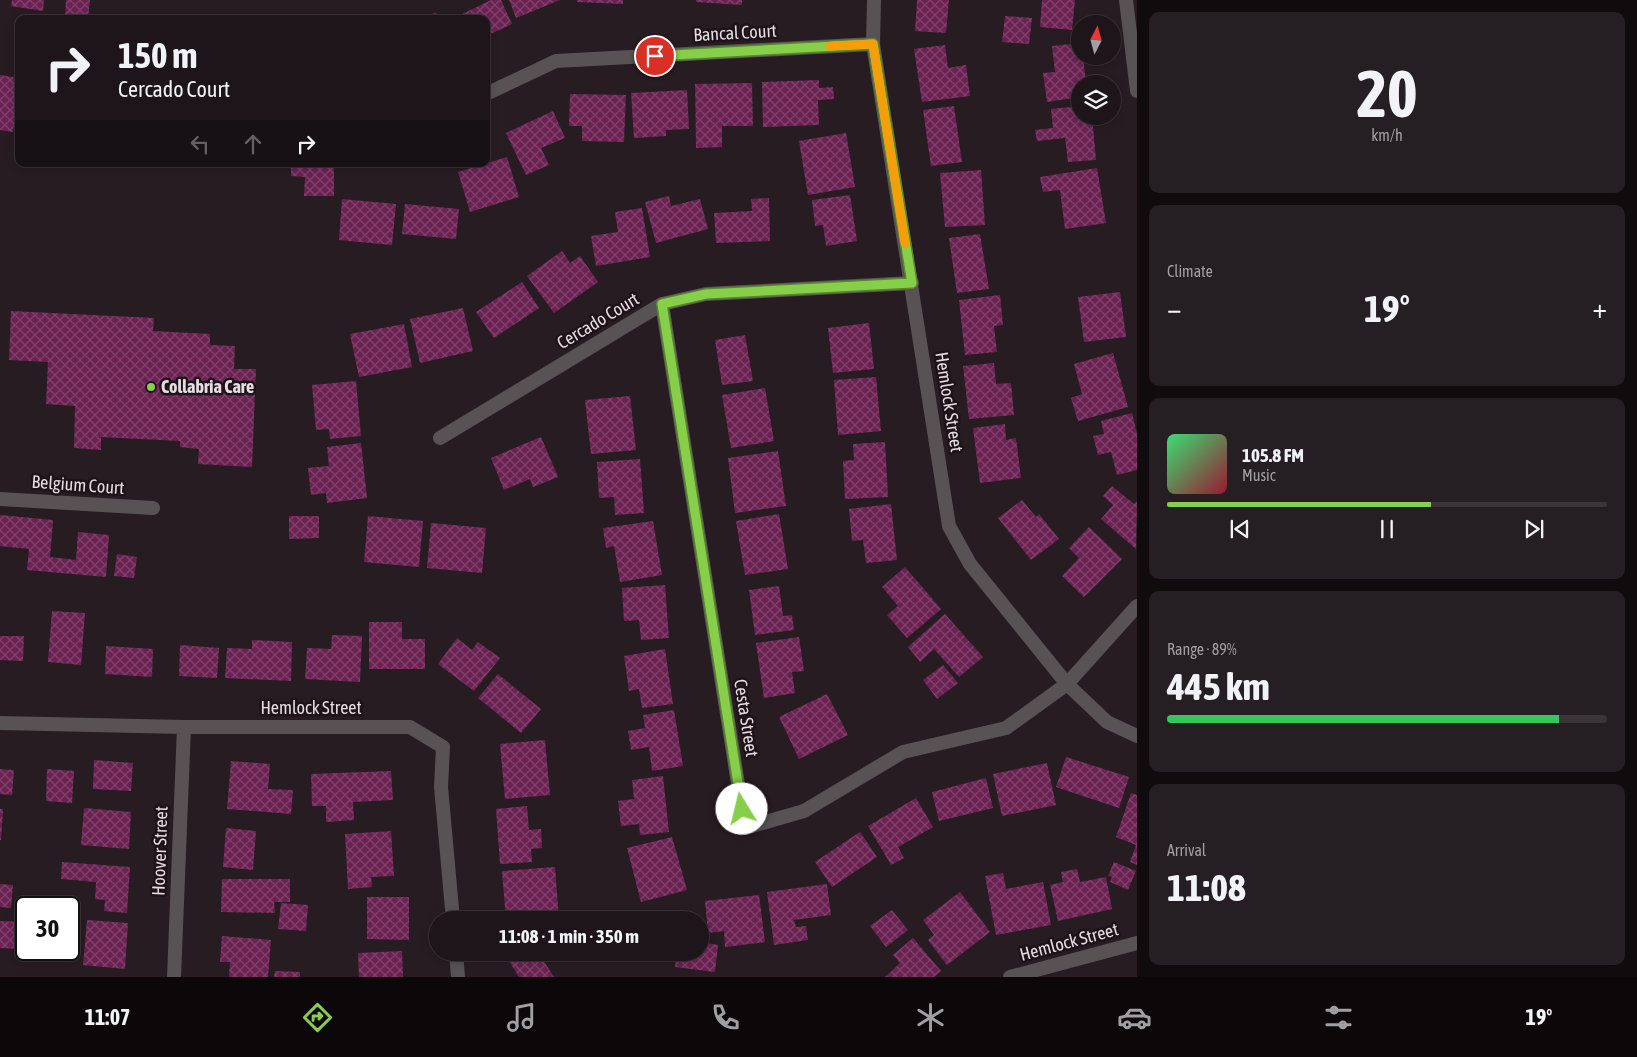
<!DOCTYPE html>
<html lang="en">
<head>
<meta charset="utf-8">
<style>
	body { margin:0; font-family:"Asap Condensed",sans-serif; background:#251e23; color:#f1f3f6; height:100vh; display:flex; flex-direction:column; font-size:19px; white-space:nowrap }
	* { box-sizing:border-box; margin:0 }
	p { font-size:16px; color:#a09fa2 }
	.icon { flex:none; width:28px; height:28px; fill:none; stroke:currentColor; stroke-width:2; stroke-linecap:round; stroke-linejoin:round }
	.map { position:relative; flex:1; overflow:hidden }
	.drawer { display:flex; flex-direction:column; gap:12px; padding:12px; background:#100c0e; width:500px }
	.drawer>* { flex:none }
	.hud { position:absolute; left:15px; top:15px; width:475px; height:152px; border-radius:10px; box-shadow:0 2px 8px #0003,0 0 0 1px #3b3439; background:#1d151a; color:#f1f3f6; overflow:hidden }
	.needle { width:32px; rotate:6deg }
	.fabs { position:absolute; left:1071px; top:15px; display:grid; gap:10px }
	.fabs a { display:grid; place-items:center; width:50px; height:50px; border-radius:50%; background:#1d151a; box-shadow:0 2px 8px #0003,0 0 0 1px #3b3439; font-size:25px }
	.speed { position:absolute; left:15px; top:896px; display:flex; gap:10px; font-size:25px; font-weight:700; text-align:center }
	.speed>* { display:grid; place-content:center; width:65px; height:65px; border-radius:50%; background:#1d151a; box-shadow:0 2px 8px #0003,0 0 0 1px #3b3439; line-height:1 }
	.speed .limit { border:2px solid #111; border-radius:8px; background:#fff; color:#111 }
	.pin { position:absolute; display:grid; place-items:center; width:42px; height:42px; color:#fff; margin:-21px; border:2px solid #fff; border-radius:50%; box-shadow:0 1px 5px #0007 }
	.me { position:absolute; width:55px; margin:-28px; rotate:351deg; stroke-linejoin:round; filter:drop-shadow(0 0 4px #0008) }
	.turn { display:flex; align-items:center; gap:18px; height:105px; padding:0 20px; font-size:22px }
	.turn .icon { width:65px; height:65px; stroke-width:2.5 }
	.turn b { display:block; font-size:35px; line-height:42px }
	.lanes { display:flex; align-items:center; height:48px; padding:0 20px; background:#0003; justify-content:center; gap:25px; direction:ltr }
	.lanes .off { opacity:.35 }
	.big { font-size:38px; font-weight:700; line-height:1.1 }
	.drawer .widget { flex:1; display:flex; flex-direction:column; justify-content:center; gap:8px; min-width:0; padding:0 18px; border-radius:10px; background:#251e23 }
	.drawer .dial { align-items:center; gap:0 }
	.dial b { font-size:65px; line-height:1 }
	.song { display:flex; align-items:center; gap:15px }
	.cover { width:60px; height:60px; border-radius:8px; background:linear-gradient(135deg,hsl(140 70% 55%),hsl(350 70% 35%)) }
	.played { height:5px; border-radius:2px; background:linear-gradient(90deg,#87cf4a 60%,#3b3439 60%) }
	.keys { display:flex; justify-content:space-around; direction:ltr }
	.heat { display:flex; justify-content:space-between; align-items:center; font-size:28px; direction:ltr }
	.charge { height:8px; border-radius:4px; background:linear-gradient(90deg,#34c759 89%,#3b3439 0) }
	.trip { position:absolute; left:429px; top:911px; width:280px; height:50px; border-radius:25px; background:#1d151a; box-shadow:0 2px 8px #0003,0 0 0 1px #3b3439; font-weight:700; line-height:50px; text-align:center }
	.tab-bar { display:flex; height:80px; justify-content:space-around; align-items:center; background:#0c080a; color:#a09fa2 }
	.tab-bar .icon { width:35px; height:35px }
	.tab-bar .on { color:#87cf4a }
	.tab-bar b { font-size:22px; color:#f1f3f6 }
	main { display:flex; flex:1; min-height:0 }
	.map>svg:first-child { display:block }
</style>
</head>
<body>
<main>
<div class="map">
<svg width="1137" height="977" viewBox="0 0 1137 977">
	<defs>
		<pattern id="building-cross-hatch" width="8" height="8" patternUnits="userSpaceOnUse" patternTransform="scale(1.25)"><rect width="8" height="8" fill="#6b2253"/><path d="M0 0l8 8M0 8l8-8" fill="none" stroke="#80426b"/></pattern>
	</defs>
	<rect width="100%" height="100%" fill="#271c22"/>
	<!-- building -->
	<path fill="url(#building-cross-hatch)" d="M12,0h32l-1,11 -32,-5z
		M66,0h24l-2,19 -23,-2z
		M491,0h10l11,24 -26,12v-17h-34z
		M509,0h51l-44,18z
		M577,0h46v4l-46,-2z
		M696,0h46v5l-46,-3z
		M917,0h32l-3,33 -31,-2z
		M1042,0h33l-3,30 -32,-3z
		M436,13l1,6h-23v-1z
		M1005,16l27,2 -3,26 -27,-2z
		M1080,43v13h3l3,28h-6v13l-33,5 -4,-29 12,-1 -3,-26z
		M945,45l3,23 18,-3 4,31 -48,6 -8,-53z
		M0,75l19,3v40h-4l-2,14 -13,-2z
		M819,80v8l14,-1 1,12 -16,1 1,25 -56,2 -1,-45z
		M752,83l1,43h-31v21l-26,1 -1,-64z
		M687,90l2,39 -23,1v6l-32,2 -3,-45z
		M570,94l56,1 -2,47 -42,-1v-15h-13z
		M954,106l8,56 -31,4 -8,-56z
		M1080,106v10h12l4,44 -28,2 -3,-24 -28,3 -2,-11 18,-2 -2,-19z
		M553,111l12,27 -24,10 8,17 -23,10 -20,-42z
		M846,133l9,54 -47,8 -9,-54z
		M507,157l12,40 -49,15 -12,-40z
		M291,164h43v32h-30l1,-19 -14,-1z
		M1097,168l9,55 -41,6 -5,-39 -17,2 -3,-15z
		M981,170l4,55 -40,2 -5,-54z
		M850,195l7,46 -31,5 -3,-21 -8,1 -3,-26z
		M669,196l2,10 29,-7 8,30 -52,14 -11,-41z
		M769,198l1,43 -54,2 -2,-30 38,-2 -1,-12z
		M342,199l54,5 -4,41 -53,-5z
		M405,204l54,5 -3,30 -54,-5z
		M642,208l8,49 -54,9 -5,-30 27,-4 -3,-20z
		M980,234l9,55 -32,4 -8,-55z
		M562,251l8,12 10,-7 18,26 -44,31 -27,-37z
		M522,282l17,26 -45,30 -18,-26z
		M1120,292l6,45 -42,5 -6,-45z
		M1000,295l3,30 -9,1 3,26 -32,3 -6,-55z
		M463,308l10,43 -53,12 -10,-44z
		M11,311l143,7 -1,13 57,3v11l25,1 -1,23h22l-4,98 -54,-3 1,-15 -19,-2v-6l-79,-4v13l-27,-2 1,-42 -29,-2 2,-42 -39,-2z
		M869,323l5,46 -41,4 -5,-45z
		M404,324l8,43 -53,10 -9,-43z
		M745,335l8,46 -31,4 -7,-45z
		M1113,353l15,54 -50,14 -7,-23 11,-4 -8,-30z
		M994,363l2,21 15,-1 3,32 -45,4 -6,-53z
		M876,377l5,54 -43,4 -4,-55z
		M356,381l5,55 -31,3 -1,-10 -13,1 -4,-45z
		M765,388l9,53 -43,7 -9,-53z
		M630,396l6,54 -45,4 -6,-54z
		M1132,413l5,21v36l-20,5 -6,-23 -13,3 -5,-19 11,-2 -3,-13z
		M1005,424l1,16 10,-2 5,40 -41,5 -7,-55z
		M541,437l17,40 -25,10 -3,-8 -26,11 -13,-32z
		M885,442l3,55 -43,2 -2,-38 11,-1 -1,-16z
		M361,443l6,55 -40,5 -1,-10 -15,2 -3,-27 21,-2 -2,-19z
		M778,451l8,55 -51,7 -7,-55z
		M640,459l4,54 -29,2 -1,-18 -15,1 -2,-36z
		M1112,486l22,18 3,-3 -1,48 -35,-30 12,-14 -10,-9z
		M1022,500l14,17 3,-3 20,25 -28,21 -33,-42z
		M891,504l6,56 -31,3 -3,-23 -11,1 -3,-32z
		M779,514l9,55 -43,6 -9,-54z
		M0,515l53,5 -3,37 26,3 2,-28 31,3 -3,42 -79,-7 2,-21 -29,-3z
		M289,516h30v22l-30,1z
		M368,516l55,5 -4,46 -55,-5z
		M653,521l9,54 -42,7 -6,-36 -8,2 -3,-20z
		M431,523l55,5 -4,45 -55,-5z
		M1089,527l33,32 -38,38 -22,-21 17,-18 -10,-10z
		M117,554l20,3 -3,21 -20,-2z
		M905,567l36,42 -34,29 -20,-23 11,-9 -16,-19z
		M665,585l4,53 -28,2 -2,-20 -15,1 -2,-33z
		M779,586l4,30 9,-1 2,15 -39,5 -6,-45z
		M52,611l33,2 -4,52 -33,-3z
		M945,614l38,43 -24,20 -25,-28 -14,13 -12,-15z
		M369,622h33v17h23v30h-56z
		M332,635l30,1 -2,46 -55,-3 2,-31 24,1z
		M0,636h24l-1,25 -23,-1z
		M799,637l5,34 -12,1 3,21 -31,5 -8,-55z
		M457,638l15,12 6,-8 22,16 -26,33 -36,-27z
		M252,640l40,2 -1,39 -66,-3 2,-30 25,1z
		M180,645l39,3 -2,30 -38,-2z
		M106,646l47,3 -1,28 -47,-3z
		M665,649l8,55 -31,4 -3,-19 -10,2 -5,-35z
		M943,665l15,18 -21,16 -14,-19z
		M498,674l43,35 -20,24 -43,-35z
		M827,694l21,41 -49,24 -20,-42z
		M674,710l9,56 -31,5 -3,-24 -18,3 -3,-19 17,-3 -2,-13z
		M545,740l5,55 -45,4 -5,-55z
		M1066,757l63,20 -10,31 -63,-21z
		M94,760l39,3 -2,28 -38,-2z
		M231,761l39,3 -2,25 25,1 -2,24 -64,-5z
		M1047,763l9,42 -54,11 -9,-42z
		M0,769l14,1 -2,25 -12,-1z
		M47,769l27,2 -2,32 -26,-2z
		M391,771l2,29 -40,2 1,18 -28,2v-16h-14l-1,-32z
		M663,776l6,56 -29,3 -1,-11 -18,2 -3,-25 16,-2 -2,-19z
		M986,778l7,30 -54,13 -7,-29z
		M1131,793l6,2v70l-7,-3 6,-17 -20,-8z
		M916,798l17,29 -35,20 6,11 -13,7 -23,-39z
		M527,806l2,24 12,-1 1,19 -11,1 1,13 -32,2 -4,-55z
		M84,808l47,4 -2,37 -48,-4z
		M0,809h3l-2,31h-1z
		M226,828l30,3 -3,39 -30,-3z
		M391,831l3,45 -23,1 1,10 -24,2 -3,-55z
		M860,832l17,25 -45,30 -17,-25z
		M672,837l15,53 -46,12 -14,-54z
		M62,862l68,5 -3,46 -23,-2 1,-11 -10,-1 1,-17 -35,-3z
		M1114,862l22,9 -8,19 -18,-8 2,-5 -4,-1z
		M555,867l4,53h-53l-4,-49z
		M1077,869l3,13 26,-5 6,32 -54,12 -8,-36 13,-3 -2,-10z
		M1003,873l3,16 37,-7 8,43 -55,10 -11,-59z
		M222,879h68v23h-16l1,11 -54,-1z
		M0,884l13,1 -2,23 -11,-1z
		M827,884l4,31 -37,5 2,7 10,-1 2,14 -34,5 -7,-53z
		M960,892l30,40 -43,33 -19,-25 6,-5 -11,-15z
		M759,895l6,47 -40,5 -1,-16 -16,2 -3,-32z
		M367,897h42v43l-42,-1z
		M281,903l27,2 -2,26 -28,-2z
		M892,910l16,20 -22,17 -16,-21z
		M87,920l41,3 -3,46 -42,-4z
		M0,921l22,1 -2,27 -20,-1z
		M222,936l49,4 -3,37h-39l1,-15h-10z
		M913,938l28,33 -7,6h-49l15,-14 -7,-8z
		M700,942l18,3 -3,27 -40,-5 2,-15h23z
		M402,951l1,26h-44l-1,-24z
		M503,952h35l16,25h-35z
		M275,971l25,1v5h-26z"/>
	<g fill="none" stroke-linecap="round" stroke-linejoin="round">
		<!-- minor -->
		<path stroke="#585255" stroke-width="14" d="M874,0l-1,44 76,482 21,38 97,120 40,38 30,14
			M1126,0l11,91
			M486,94l70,-33 317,-17
			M662,304l83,524 59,-17 99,-59 103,-24 61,-44 70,-78
			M440,438l222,-134 44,-10 206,-11
			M0,499l153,9
			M0,723l184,4h226l33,20 -2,40 12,133
			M456,952l2,25
			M174,977l10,-250
			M1010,977l127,-34"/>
	</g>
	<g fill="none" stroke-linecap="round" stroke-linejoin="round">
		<!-- route casing -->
		<g stroke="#588730" stroke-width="12">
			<path id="route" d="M655,56l218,-12 39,239 -206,11 -44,10 80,505"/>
		</g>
		<!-- route -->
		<use href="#route" stroke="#87cf4a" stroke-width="9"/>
		<!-- slow -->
		<path stroke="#f59e0b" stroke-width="9" d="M830,46l43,-2 32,199"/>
	</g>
	<!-- markers -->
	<circle fill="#87cf4a" stroke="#1e1319" stroke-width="2" cx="151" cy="387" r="5"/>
	<g text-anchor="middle" stroke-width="5" stroke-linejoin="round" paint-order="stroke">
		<!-- street labels -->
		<g font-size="18" fill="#e5dde1" stroke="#1e1319">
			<text transform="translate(735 33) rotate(-3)" y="6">Bancal Court</text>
			<text transform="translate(598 321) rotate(-31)" y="6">Cercado Court</text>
			<text transform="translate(949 402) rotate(81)" y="6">Hemlock Street</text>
			<text transform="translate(78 485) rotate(4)" y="6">Belgium Court</text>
			<text x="311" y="714">Hemlock Street</text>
			<text transform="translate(746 718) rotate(81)" y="6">Cesta Street</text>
			<text transform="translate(160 851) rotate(-88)" y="6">Hoover Street</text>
			<text transform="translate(1069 942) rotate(-15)" y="6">Hemlock Street</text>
		</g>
		<!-- poi labels -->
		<g font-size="18" font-weight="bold" fill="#e5dde1" stroke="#1e1319" text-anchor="start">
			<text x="161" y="393">Collabria Care</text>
		</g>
	</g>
</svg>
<div class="fabs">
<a><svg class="needle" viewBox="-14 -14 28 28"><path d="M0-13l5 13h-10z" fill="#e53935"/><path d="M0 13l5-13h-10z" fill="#a09fa2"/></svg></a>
<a><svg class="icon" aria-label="layers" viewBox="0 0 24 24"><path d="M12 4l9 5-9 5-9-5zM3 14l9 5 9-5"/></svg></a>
</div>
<div class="speed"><div class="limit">30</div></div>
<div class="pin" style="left:655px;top:56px;background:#d93025"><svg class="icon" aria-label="arrive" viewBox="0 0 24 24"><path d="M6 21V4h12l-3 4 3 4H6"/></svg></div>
<svg class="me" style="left:742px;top:809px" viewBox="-20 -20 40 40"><circle r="19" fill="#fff"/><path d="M0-13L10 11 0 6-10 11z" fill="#87cf4a"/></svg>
<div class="trip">11:08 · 1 min · 350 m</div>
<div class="hud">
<div class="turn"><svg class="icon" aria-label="right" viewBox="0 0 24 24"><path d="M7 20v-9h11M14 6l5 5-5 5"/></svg><div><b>150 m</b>Cercado Court</div></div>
<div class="lanes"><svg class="icon off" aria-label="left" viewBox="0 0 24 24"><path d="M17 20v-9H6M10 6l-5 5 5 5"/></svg><svg class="icon off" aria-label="ahead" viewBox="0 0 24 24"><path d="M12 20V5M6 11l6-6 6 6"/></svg><svg class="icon" aria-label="right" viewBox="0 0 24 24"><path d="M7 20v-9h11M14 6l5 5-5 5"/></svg></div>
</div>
</div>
<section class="drawer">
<div class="widget dial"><b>20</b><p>km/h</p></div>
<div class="widget"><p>Climate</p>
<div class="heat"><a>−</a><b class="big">19°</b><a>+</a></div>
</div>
<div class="widget">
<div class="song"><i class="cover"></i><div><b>105.8 FM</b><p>Music</p></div></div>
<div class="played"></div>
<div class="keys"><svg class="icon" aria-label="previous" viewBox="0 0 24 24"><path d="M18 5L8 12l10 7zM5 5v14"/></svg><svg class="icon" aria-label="pause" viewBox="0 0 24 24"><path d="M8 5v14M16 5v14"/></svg><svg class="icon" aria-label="next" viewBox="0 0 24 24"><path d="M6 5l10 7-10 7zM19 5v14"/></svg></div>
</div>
<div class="widget"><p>Range · 89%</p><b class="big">445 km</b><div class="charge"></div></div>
<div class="widget"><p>Arrival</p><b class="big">11:08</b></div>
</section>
</main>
<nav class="tab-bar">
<b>11:07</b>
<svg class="icon on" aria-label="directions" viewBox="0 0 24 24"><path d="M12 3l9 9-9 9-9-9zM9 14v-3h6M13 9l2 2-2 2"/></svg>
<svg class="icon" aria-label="music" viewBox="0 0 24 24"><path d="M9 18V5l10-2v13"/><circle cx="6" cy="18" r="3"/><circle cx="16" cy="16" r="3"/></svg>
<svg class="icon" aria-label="phone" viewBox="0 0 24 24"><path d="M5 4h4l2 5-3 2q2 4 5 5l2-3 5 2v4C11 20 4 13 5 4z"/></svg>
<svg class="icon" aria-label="climate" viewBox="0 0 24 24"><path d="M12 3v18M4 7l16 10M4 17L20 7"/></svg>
<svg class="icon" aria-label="car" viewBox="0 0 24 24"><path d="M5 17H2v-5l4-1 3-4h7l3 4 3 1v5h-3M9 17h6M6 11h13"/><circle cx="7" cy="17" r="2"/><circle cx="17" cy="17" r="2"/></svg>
<svg class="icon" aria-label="filters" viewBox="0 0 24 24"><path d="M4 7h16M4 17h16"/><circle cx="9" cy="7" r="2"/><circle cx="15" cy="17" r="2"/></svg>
<b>19°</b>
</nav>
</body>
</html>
